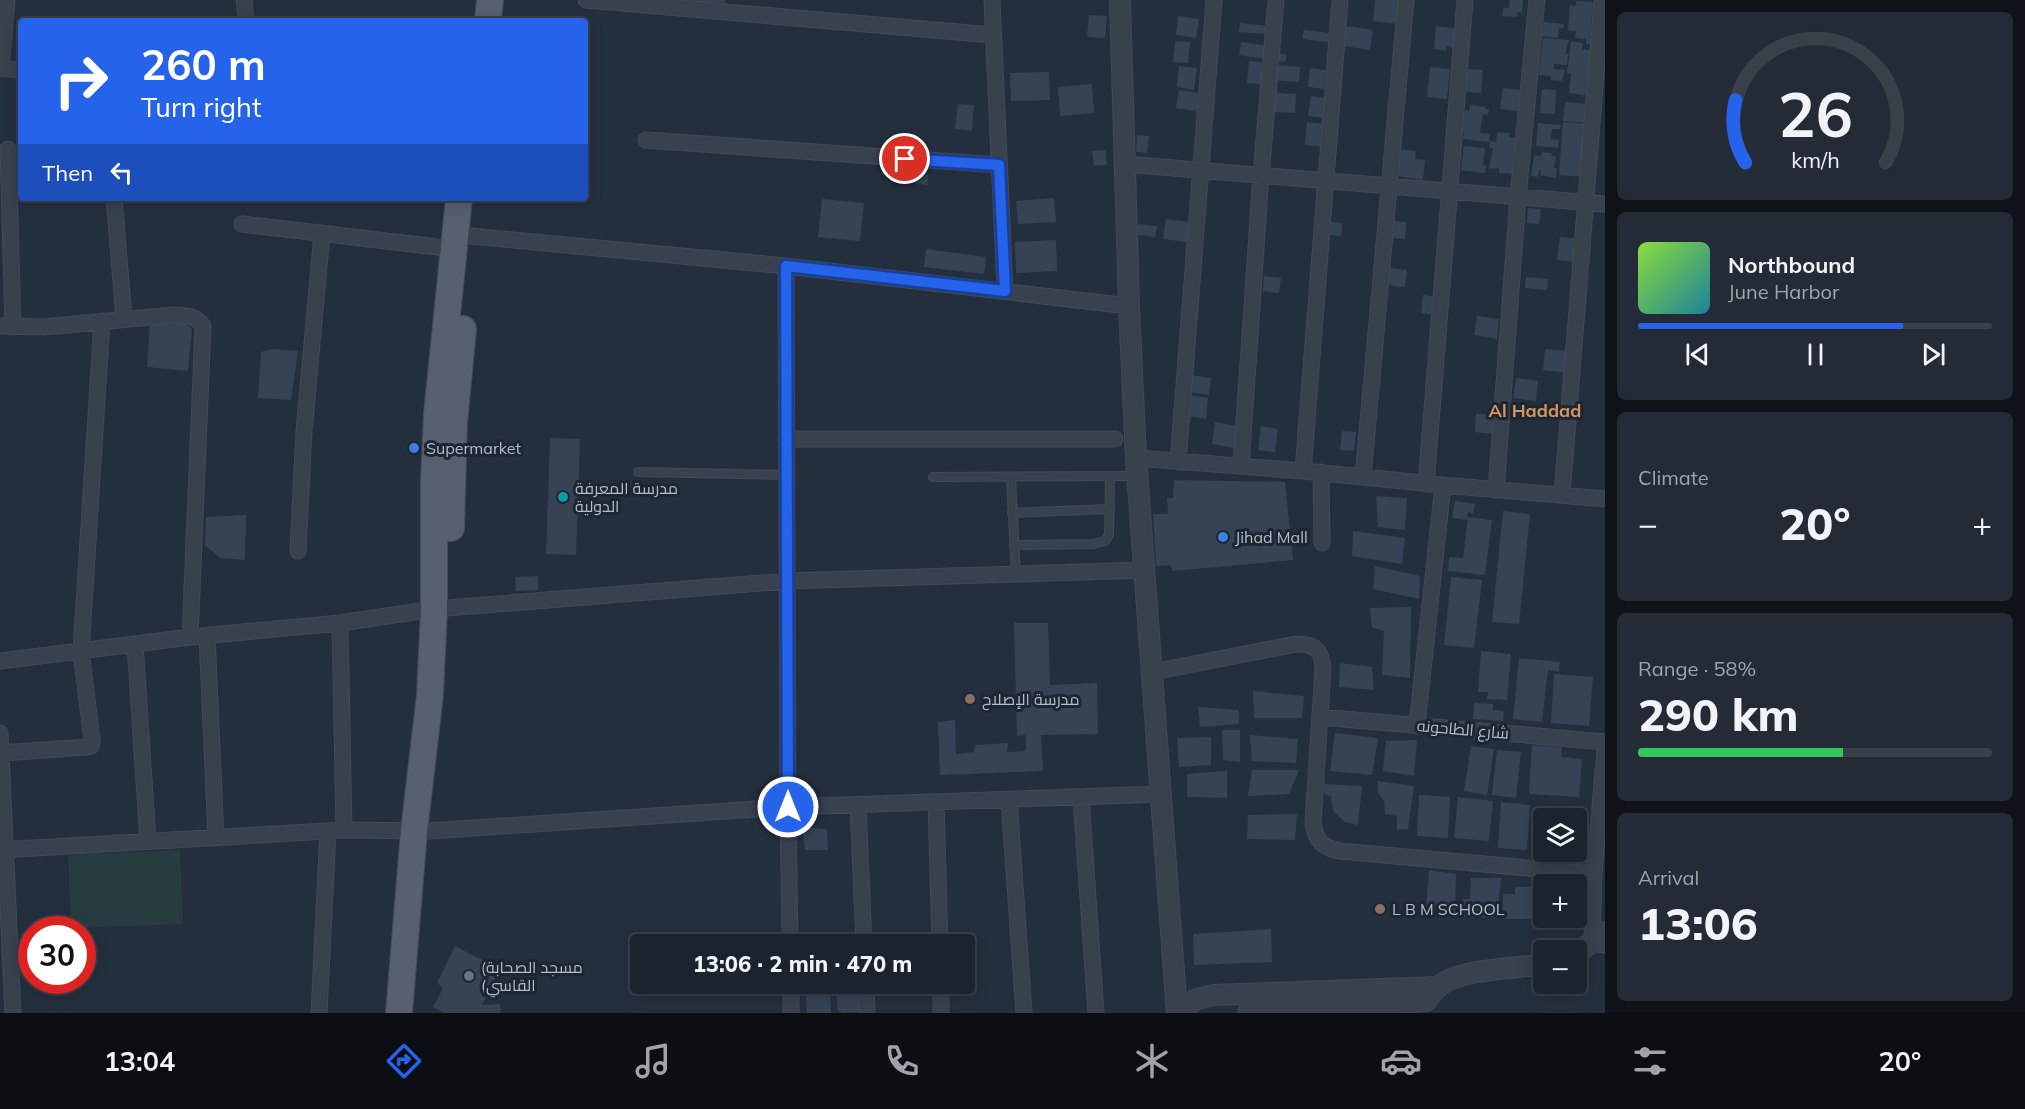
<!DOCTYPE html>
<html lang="en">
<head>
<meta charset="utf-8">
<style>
	body { margin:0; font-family:Mulish,Cairo,sans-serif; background:#242b36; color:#f1f3f6; height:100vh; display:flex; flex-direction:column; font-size:22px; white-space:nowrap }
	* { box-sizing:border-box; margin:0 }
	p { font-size:20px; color:#a0a4aa }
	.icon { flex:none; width:33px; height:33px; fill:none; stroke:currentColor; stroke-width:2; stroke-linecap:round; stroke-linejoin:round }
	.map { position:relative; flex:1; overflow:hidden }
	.details { display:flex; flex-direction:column; gap:12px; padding:12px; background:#0f1319; width:420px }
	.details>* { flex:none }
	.top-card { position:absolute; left:18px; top:18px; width:570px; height:183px; border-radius:6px; box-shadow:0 3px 15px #0003,0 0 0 2px #39404a; background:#2563eb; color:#fff; overflow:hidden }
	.controls { position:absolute; left:1533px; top:808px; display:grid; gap:12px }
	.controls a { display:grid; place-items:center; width:54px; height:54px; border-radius:6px; background:#1b232e; box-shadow:0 3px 15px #0003,0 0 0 2px #39404a; font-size:30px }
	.speed { position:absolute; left:18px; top:916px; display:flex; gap:12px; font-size:30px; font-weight:700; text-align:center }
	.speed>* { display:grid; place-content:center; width:78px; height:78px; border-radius:50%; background:#1b232e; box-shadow:0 3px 15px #0003,0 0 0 2px #39404a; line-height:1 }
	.speed .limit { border:9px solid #d22; background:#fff; color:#111 }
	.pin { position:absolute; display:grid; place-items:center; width:51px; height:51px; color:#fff; margin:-26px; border:3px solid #fff; border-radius:50%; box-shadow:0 2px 6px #0007 }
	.me { position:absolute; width:66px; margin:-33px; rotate:0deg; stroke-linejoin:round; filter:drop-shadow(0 0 4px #0008) }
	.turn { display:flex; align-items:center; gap:21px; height:126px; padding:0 24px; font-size:27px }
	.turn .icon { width:78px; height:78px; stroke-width:2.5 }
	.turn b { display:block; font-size:42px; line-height:51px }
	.then { display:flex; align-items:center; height:57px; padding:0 24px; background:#0003; gap:12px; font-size:22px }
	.big { font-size:45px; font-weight:800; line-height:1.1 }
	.details .widget { flex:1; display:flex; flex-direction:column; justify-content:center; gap:9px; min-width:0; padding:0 21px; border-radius:9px; background:#242b36 }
	.details .dial { align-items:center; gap:0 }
	.dial svg { height:156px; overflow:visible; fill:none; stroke:#39404a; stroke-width:7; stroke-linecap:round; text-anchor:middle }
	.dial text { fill:#f1f3f6; stroke:none }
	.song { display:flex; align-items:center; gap:18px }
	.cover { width:72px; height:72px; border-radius:9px; background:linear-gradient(135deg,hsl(90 70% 55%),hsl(190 70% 35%)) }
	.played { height:6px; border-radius:3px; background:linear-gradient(90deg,#2563eb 75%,#39404a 75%) }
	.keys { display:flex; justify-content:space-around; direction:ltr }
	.heat { display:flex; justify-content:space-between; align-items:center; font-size:33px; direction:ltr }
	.charge { height:9px; border-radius:4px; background:linear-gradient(90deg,#34c759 58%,#39404a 0) }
	.trip { position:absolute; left:630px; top:934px; width:345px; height:60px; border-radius:6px; background:#1b232e; box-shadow:0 3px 15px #0003,0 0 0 2px #39404a; font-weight:800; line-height:60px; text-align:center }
	.tabs { display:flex; height:96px; justify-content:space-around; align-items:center; background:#0b0e12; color:#a0a4aa }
	.tabs .icon { width:42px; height:42px }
	.tabs .current { color:#2563eb }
	.tabs b { font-size:27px; color:#f1f3f6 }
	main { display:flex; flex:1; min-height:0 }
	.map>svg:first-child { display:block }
</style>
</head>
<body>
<main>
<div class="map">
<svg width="1605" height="1013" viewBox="0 0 1605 1013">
	<rect width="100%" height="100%" fill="#242f3e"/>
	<!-- green -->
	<path fill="#263c3f" d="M180,850l3,74 -112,4 -3,-73z"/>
	<!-- building -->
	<path fill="#364354" d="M693,0h32v3l-32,-1z
		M1375,0h26l-3,24 -25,-3z
		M1510,0h13l-1,13 -5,-1v5l-15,-1 1,-8h6z
		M1576,1l17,1 -3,37h6l-1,5h-9v-5l-11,-1 1,-7 -8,-1 2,-25 6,1z
		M1089,15l18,1 -2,22 -18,-1z
		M1178,16l21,3 -3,19 -20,-3z
		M1544,22l20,2 -1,4h-4l-1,10 -16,-2z
		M1240,23l29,3 -1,8 -29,-2z
		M1346,26l27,4 -3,20 -26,-4z
		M1436,26l25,3 -2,22 -13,-5v5l-12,-2z
		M1304,30l26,3 -1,9 -27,-3z
		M1543,38l26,2 -4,14h3l-1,11 -13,-1v5l11,1 -3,11 -11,-1v-4l-12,-1z
		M1175,41l15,1 -2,21 -15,-1z
		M1571,41l12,2 -1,6 10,1 2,34 -7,-1 -1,7 6,1 -1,5 -22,-3 2,-19 -4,-1z
		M1241,42l26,4 -2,13 -26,-4z
		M1274,52l13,3 -2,7 -12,-2z
		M1249,61l15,1 -2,22 -15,-1z
		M1276,65l24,2 -1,15 -25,-2z
		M1179,66l18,2 -3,22 -17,-3z
		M1430,67l20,2 -3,30 -20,-2z
		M1310,68l16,2 -2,19 -16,-2z
		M1466,69l17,1 -2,23 -17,-1z
		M1049,72l1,28 -39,1 -1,-28z
		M1092,84l2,29 -34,3 -2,-29z
		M1503,88l18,2 -3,21 -18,-2z
		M1542,89l14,1 -1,24 -15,-1z
		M1179,90l21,3 -3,18 -21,-3z
		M1275,93l21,1 -1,19 -21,-1z
		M1311,96l15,2 -2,20 -16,-2z
		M1565,102l22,2 2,19 -26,-2z
		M958,104l16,1 -2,26 -17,-2z
		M1470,105l15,2v2h4l-1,6 -5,-1 -3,19 10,1 -1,8 -26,-3 1,-7h-2l3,-22 4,1z
		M1307,122l18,2 -3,23 -17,-2z
		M1563,122l26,2 -4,53 -26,-2z
		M1538,123l23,2 -1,4h-8l-1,10 8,1 -1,8 -22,-2z
		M1497,132l12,1v4l6,1v5h2l-3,31 -15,-1v-5l-10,1 4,-21h-4l1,-7 6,1z
		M1137,135l12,1 -2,17 -11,-1z
		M1464,146l21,2 -2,17h3l-1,8 -24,-3z
		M1399,149l17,2 -1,8 10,1 -2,20 -27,-4z
		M1106,150l1,15 -13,1 -2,-15z
		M1542,152l10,1 -1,3 5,1 -2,11h3l-1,10 -16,-3 1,-5h-2l-1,7 -7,-1 3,-21 7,1z
		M907,173l22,2 -2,10 -21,-3z
		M1054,198l2,24 -38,2 -2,-23z
		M822,199l42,4 -4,38 -42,-4z
		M1528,208l13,1 -2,15 -12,-1z
		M1166,219l23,3 -2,20 -24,-3z
		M1392,221l14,1 -1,17 -15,-1z
		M1331,222l11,1 -1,13 -11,-1z
		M1138,224l19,2 -2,11 -18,-2z
		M1560,237l18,2 -3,23 -18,-2z
		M1056,240l1,31 -41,2 -1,-31z
		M926,249l60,8 -2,17 -60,-7z
		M1390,268l17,2 -2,17 -17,-2z
		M1264,276l17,2 -2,15 -16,-2z
		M1526,277l22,2 -1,11 -22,-2z
		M1423,295l14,2 -2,18 -14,-2z
		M1477,316l22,3 -2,20 -23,-4z
		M181,320l11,9 -4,42 -41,-4 3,-43z
		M273,349l25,2 -7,49 -33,-2 3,-46z
		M1545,349l24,2 -2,22 -24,-3z
		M1192,375l19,3 -2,17 -19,-3z
		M1516,378l22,3 -2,20 -23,-3z
		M1190,395l18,3 -2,21 -19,-3z
		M1476,414l19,1 -2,19 -18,-2z
		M1215,422l26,5 -3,22 -26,-5z
		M1261,426l17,3 -3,23 -17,-2z
		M1342,431l14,1 -2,19 -14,-1z
		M550,438l30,1 -4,116 -30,-1z
		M1174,480l111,2 8,78 -121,11 -1,-6 -15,1 -3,-52h15l-1,-16h6z
		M1376,496l31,2 -2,32 -27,-3z
		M1455,501l20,3 -2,10 -5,-2 -1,8 -15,-2z
		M1503,511l27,3 -11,110 -27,-2z
		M246,515l-1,45 -25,-2 -15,-13 1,-28z
		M1468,517l24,3 -7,55 -37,-4 1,-14 14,1z
		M1353,531l52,7 -3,26 -50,-8z
		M1375,566l45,10 -1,23 -46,-10z
		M538,576v14l-22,1 -1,-14z
		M1451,577l31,3 -8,68 -30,-3z
		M1411,607l-1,71 -28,-3 2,-44 -12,-4 -2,-19z
		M1014,623h34l2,62 47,-2 1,51 -57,1 2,36 -103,4 -2,-53 17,-2 1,34 18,-2 1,-7 33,-2 -1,9 19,-1v-16l-9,1z
		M1481,651l30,3 -4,46 -20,-1 1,-7h-10z
		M1519,658l41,4 -1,10 -11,-2 -6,52 -29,-3z
		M1340,663l32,4 2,23 -35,-3z
		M1554,674l39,3 -4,49 -38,-3z
		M1253,691l51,5 -2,22h-48z
		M1474,703l19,1v6l11,1 -1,10 -30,-2z
		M1198,707l41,3v14l-39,3z
		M1222,730h18v32l-17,-2z
		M1335,733l43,5 -6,37 -42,-4z
		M1250,735l48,4 -2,24 -44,-2z
		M1211,737v28l-32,2 -2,-29z
		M1417,740l-3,36 -31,-5 3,-30z
		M1532,745l30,2 -1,10 21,2 -3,38 -50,-3z
		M1471,746l23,3 -7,46 -23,-4z
		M1497,750l24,2 -5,46 -24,-3z
		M1252,770h47l-10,24 -41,2z
		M1227,771v27l-40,-1v-23z
		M1378,781l36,5 -6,43 -11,1v-14l-12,-2 -1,-13 -6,-8z
		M1324,784l38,2 -4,39 -13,-3 -12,-11 -2,-15 -7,-2z
		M1419,795l31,2 -2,41 -31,-2z
		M1458,797l35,4 -4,40 -35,-3z
		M1501,802l29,3 -3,45 -29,-2z
		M1542,806l37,4 -1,9h-34v33h30l-1,7 -37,-4z
		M1297,814l-2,26 -48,-1 1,-24z
		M802,827l25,2 1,21h-23z
		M1429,870l27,4 -1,38 -29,-2z
		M1471,878h30l-4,40 -34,-1v-18h7z
		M1515,887h17l-1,32h-28v-25h12z
		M1535,891h9v28h-8z
		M1271,929l1,33 -78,3 -1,-31z
		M455,946l45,23 -18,36 18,-1 1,9h-56l-12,-6 10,-19 -6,-5z
		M805,984h25l1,29h-24z
		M835,984h16l1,6 6,5 4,17 -20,1 -4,-3z"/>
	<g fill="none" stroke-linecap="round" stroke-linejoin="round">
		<!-- service casing -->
		<g stroke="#414a57" stroke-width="10">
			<path id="service" d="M638,472l148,3
				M933,477l202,-1
				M1011,478l5,96
				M1012,513l98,-4
				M1014,545l79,-1 12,-3 4,-6 1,-59"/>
		</g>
		<!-- minor casing -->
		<g stroke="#414a57" stroke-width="17">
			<path id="minor" d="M244,0l2,21
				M586,0l407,35
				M992,0l13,291
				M0,68l21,2
				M1,68l6,-68
				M646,140l353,25
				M8,149l5,178
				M1125,164l480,40
				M114,198l10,121
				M242,224l212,25
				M471,236l315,30
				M0,326l44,1 129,-12c13,1 23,0 30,11l-13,311
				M786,439h329
				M1136,458l167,13 140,14 162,14
				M1178,462l36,-462
				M1241,466l20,-291 15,-175
				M1303,471l37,-471
				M1321,472l1,71
				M1363,477l43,-477
				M1426,484l39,-484
				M1496,490l22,-293 19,-197
				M1562,495l40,-495
				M298,551l6,-120 18,-197
				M340,623l4,207
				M207,636l9,201
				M135,644l13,197
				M0,661l190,-24 150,-14 94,-14 352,-28 360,-11
				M1153,672l143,-28c20,0 26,6 27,26l-10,152c2,18 9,26 27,29l254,23
				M1320,717l285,25
				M1417,725l26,-240
				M0,733l13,280
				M1605,750l-11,124 -2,69 13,2
				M1,753l85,-6 5,-1 1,-6 -11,-89 21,-330
				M1081,797l15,216
				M1009,799l15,214
				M936,802l4,143
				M858,805l6,140
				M0,850l344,-20 85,1 359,-24 374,-13
				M790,945l-2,-138 -2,-541 343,40
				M791,984v29
				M866,984l1,29
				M941,984v29
				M319,1013l9,-182"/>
		</g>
		<!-- tertiary casing -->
		<g stroke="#414a57" stroke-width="22">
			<path id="tertiary" d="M1120,0l9,306 7,152 41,555
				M1576,954l29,-22
				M1177,1013l20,-14 17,-4 224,-8
				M1248,1013l178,-12c4,-5 7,-11 12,-14 23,-19 76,-18 106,-23"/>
		</g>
		<!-- primary casing -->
		<g stroke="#414a57" stroke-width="28">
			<path id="primary" d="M488,21l2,-21
				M451,528l3,-105 9,-94
				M399,1013l15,-182 16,-136 4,-86v-129l3,-66 22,-216"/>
		</g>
		<!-- service -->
		<use href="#service" stroke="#38414e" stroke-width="8"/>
		<!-- minor -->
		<use href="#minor" stroke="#38414e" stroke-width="15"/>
		<!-- tertiary -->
		<use href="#tertiary" stroke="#38414e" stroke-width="20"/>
		<!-- primary -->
		<use href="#primary" stroke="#56606e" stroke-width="26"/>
	</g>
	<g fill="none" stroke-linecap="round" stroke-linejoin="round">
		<!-- route casing -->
		<g stroke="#184099" stroke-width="15">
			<path id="route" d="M788,807l-2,-541 219,25 -6,-126 -94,-6"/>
		</g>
		<!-- route -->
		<use href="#route" stroke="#2563eb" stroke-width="10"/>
	</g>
	<!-- markers -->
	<g fill="#3f7fe0" stroke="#1d2633" stroke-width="2">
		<circle cx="414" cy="448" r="6"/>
		<circle cx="1223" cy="537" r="6"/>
	</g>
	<circle fill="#0f9aa8" stroke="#1d2633" stroke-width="2" cx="563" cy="497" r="6"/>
	<g fill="#8d6e63" stroke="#1d2633" stroke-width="2">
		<circle cx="970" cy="699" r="6"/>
		<circle cx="1380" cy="909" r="6"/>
	</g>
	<circle fill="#6b7280" stroke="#1d2633" stroke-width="2" cx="469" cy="976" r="6"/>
	<g text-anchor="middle" stroke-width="6" stroke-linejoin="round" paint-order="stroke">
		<!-- poi labels -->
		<g font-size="16" fill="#b4bcc9" stroke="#1d2633" text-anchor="start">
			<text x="426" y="454">Supermarket</text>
			<text x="575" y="494">مدرسة المعرفة<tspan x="575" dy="18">الدولية</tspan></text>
			<text x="1235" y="543">Jihad Mall</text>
			<text x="982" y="705">مدرسة الإصلاح</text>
			<text x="1392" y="915">L B M SCHOOL</text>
			<text x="481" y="973">(مسجد الصحابة<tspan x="481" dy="18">(القاسي</tspan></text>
		</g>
		<!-- street labels -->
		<g font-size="16" fill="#b4bcc9" stroke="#1d2633">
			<text transform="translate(1463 729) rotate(5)" y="6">شارع الطاحونه</text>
		</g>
		<!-- neighbourhood labels -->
		<g font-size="18" font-weight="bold" fill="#d59563" stroke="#1d2633">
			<text x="1535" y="417">Al Haddad</text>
		</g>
	</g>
</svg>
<div class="controls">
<a><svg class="icon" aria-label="layers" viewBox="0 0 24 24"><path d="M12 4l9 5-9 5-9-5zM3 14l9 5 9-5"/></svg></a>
<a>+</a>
<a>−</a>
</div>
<div class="speed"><div class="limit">30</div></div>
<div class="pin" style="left:905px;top:159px;background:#d93025"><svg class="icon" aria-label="arrive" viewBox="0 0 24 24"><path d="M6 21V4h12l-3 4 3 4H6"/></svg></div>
<svg class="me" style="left:788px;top:807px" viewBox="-20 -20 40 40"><circle r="17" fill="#2563eb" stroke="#fff" stroke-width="3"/><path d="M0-11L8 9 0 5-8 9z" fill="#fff"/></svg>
<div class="trip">13:06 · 2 min · 470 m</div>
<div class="top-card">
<div class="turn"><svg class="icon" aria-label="right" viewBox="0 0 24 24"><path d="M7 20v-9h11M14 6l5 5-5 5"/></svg><div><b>260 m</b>Turn right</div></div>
<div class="then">Then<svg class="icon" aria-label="left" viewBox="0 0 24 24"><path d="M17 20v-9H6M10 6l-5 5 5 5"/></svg></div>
</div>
</div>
<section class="details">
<div class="widget dial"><svg viewBox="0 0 100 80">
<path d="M14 69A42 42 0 1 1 86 69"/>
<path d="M14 69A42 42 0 0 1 9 37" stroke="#2563eb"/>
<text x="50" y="56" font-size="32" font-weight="700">26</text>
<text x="50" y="72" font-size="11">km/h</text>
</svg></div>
<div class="widget">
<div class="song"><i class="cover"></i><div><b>Northbound</b><p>June Harbor</p></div></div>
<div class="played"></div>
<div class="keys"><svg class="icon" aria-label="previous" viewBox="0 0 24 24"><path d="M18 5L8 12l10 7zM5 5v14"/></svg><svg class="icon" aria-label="pause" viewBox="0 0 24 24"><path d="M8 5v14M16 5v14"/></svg><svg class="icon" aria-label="next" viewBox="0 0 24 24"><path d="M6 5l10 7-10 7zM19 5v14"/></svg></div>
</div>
<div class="widget"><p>Climate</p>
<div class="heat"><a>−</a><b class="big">20°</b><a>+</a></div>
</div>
<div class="widget"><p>Range · 58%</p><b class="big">290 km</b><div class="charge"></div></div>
<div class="widget"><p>Arrival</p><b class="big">13:06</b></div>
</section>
</main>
<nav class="tabs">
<b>13:04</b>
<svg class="icon current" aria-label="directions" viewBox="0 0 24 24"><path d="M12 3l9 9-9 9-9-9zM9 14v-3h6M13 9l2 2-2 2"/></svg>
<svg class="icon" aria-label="music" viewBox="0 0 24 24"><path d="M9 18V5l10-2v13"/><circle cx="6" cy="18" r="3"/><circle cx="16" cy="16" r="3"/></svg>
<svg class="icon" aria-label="phone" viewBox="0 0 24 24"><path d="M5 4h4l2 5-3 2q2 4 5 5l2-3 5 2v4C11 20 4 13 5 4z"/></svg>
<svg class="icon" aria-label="climate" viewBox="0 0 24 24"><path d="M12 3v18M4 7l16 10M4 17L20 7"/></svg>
<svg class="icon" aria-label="car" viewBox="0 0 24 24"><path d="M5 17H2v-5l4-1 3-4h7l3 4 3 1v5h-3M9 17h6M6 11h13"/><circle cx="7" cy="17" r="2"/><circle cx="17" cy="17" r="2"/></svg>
<svg class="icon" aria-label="filters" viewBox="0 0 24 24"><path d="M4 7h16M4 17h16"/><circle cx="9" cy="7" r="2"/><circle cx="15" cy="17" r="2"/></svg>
<b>20°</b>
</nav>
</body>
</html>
